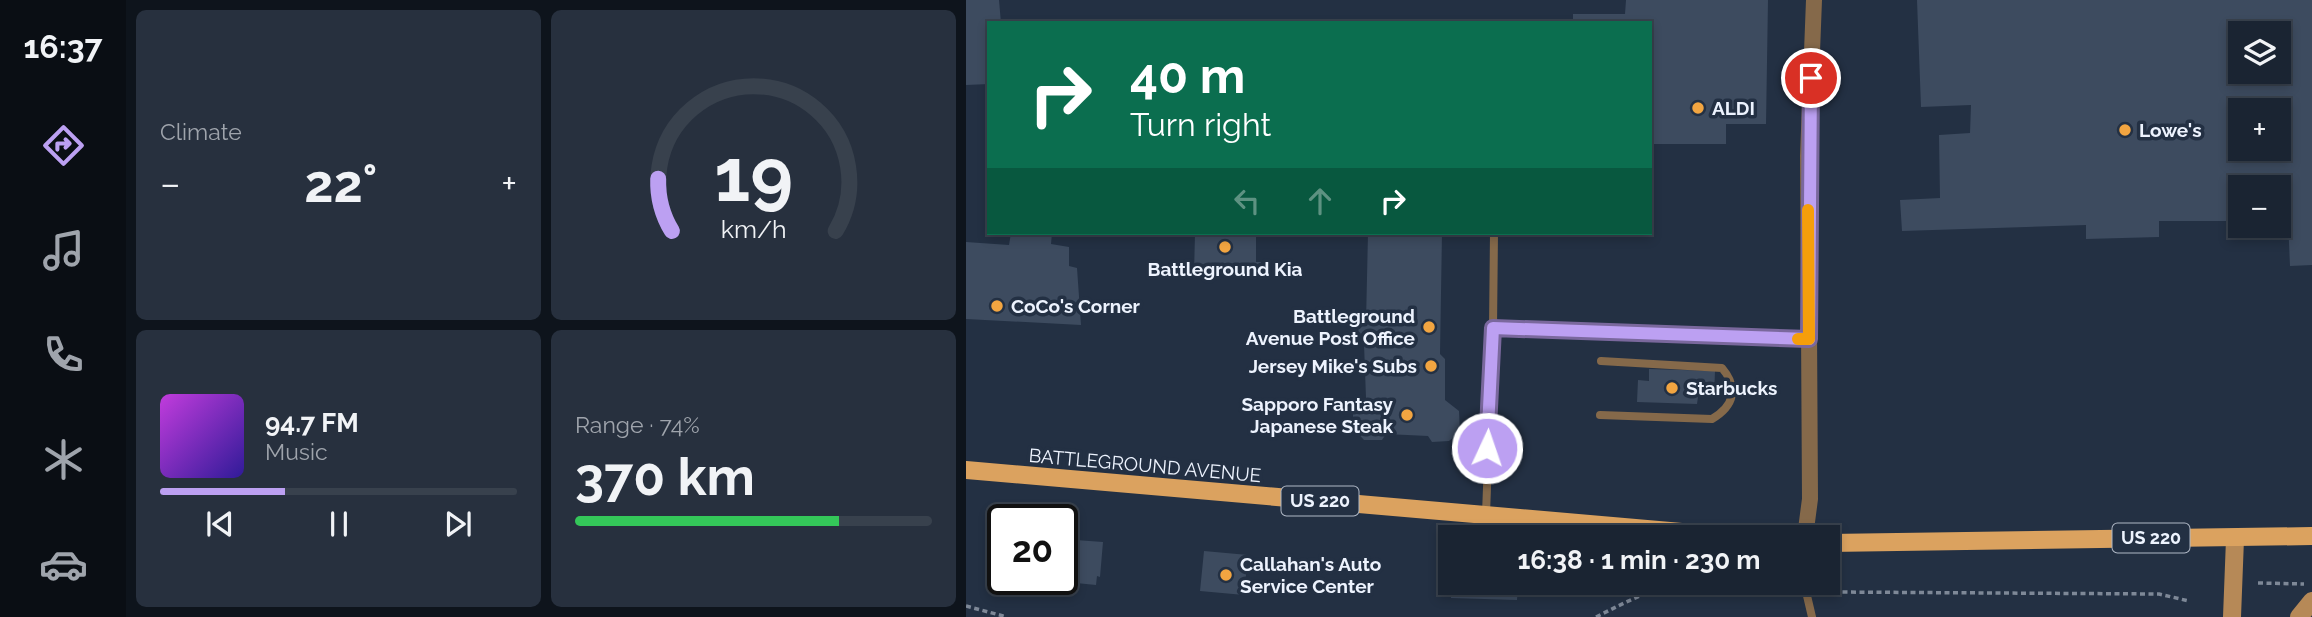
<!DOCTYPE html>
<html lang="en">
<head>
<meta charset="utf-8">
<style>
	body { margin:0; font-family:Raleway,sans-serif; background:#27303e; color:#f1f3f6; height:100vh; display:flex; flex-direction:column; font-size:26px; white-space:nowrap }
	* { box-sizing:border-box; margin:0 }
	p { font-size:23px; color:#9fa4ac }
	.icon { flex:none; width:38px; height:38px; fill:none; stroke:currentColor; stroke-width:2; stroke-linecap:round; stroke-linejoin:round }
	.map { position:relative; flex:1; overflow:hidden }
	.details { display:flex; flex-direction:column; gap:10px; padding:10px; background:#0e141c; width:840px }
	.details>* { flex:none }
	.hud { position:absolute; left:21px; top:21px; width:665px; height:214px; border-radius:0px; box-shadow:0 4px 10px #0003,0 0 0 2px #38414d; background:#0b6e4f; color:#fff; overflow:hidden }
	.controls { position:absolute; left:1262px; top:21px; display:grid; gap:14px }
	.controls a { display:grid; place-items:center; width:63px; height:63px; border-radius:0px; background:#1a2432; box-shadow:0 4px 10px #0003,0 0 0 2px #38414d; font-size:35px }
	.speed { position:absolute; left:21px; top:504px; display:flex; gap:14px; font-size:35px; font-weight:700; text-align:center }
	.speed>* { display:grid; place-content:center; width:91px; height:91px; border-radius:50%; background:#1a2432; box-shadow:0 4px 10px #0003,0 0 0 2px #38414d; line-height:1 }
	.speed .limit { border:4px solid #111; border-radius:10px; background:#fff; color:#111 }
	.pin { position:absolute; display:grid; place-items:center; width:60px; height:60px; color:#fff; margin:-30px; border:4px solid #fff; border-radius:50%; box-shadow:0 2px 7px #0007 }
	.me { position:absolute; width:77px; margin:-38px; rotate:3deg; stroke-linejoin:round; filter:drop-shadow(0 0 5px #0008) }
	.turn { display:flex; align-items:center; gap:24px; height:147px; padding:0 28px; font-size:32px }
	.turn .icon { width:91px; height:91px; stroke-width:2.5 }
	.turn b { display:block; font-size:49px; line-height:60px }
	.lanes { display:flex; align-items:center; height:66px; padding:0 28px; background:#0003; justify-content:center; gap:35px; direction:ltr }
	.lanes .off { opacity:.35 }
	.big { font-size:52px; font-weight:700; line-height:1.1 }
	.details .widget { flex:1; display:flex; flex-direction:column; justify-content:center; gap:10px; min-width:0; padding:0 24px; border-radius:10px; background:#27303e }
	.details .dial { align-items:center; gap:0 }
	.dial svg { height:182px; overflow:visible; fill:none; stroke:#38414d; stroke-width:7; stroke-linecap:round; text-anchor:middle }
	.dial text { fill:#f1f3f6; stroke:none }
	.song { display:flex; align-items:center; gap:21px }
	.cover { width:84px; height:84px; border-radius:10px; background:linear-gradient(135deg,hsl(290 70% 55%),hsl(250 70% 35%)) }
	.played { height:7px; border-radius:4px; background:linear-gradient(90deg,#bca0f2 35%,#38414d 35%) }
	.keys { display:flex; justify-content:space-around; direction:ltr }
	.heat { display:flex; justify-content:space-between; align-items:center; font-size:38px; direction:ltr }
	.charge { height:10px; border-radius:5px; background:linear-gradient(90deg,#34c759 74%,#38414d 0) }
	.details .tiles { flex:1; display:grid; gap:10px; grid-template-columns:repeat(2,1fr) }
	.trip { position:absolute; left:472px; top:525px; width:402px; height:70px; border-radius:0px; background:#1a2432; box-shadow:0 4px 10px #0003,0 0 0 2px #38414d; font-weight:700; line-height:70px; text-align:center }
	main { display:flex; flex:1; min-height:0 }
	.tab-bar { display:flex; flex-direction:column; width:126px; justify-content:space-around; align-items:center; background:#0a0e14; color:#9fa4ac }
	.tab-bar .icon { width:49px; height:49px }
	.tab-bar .current { color:#bca0f2 }
	.tab-bar b { font-size:32px; color:#f1f3f6 }
	.map>svg:first-child { display:block }
</style>
</head>
<body>
<main>
<nav class="tab-bar">
<b>16:37</b>
<svg class="icon current" aria-label="directions" viewBox="0 0 24 24"><path d="M12 3l9 9-9 9-9-9zM9 14v-3h6M13 9l2 2-2 2"/></svg>
<svg class="icon" aria-label="music" viewBox="0 0 24 24"><path d="M9 18V5l10-2v13"/><circle cx="6" cy="18" r="3"/><circle cx="16" cy="16" r="3"/></svg>
<svg class="icon" aria-label="phone" viewBox="0 0 24 24"><path d="M5 4h4l2 5-3 2q2 4 5 5l2-3 5 2v4C11 20 4 13 5 4z"/></svg>
<svg class="icon" aria-label="climate" viewBox="0 0 24 24"><path d="M12 3v18M4 7l16 10M4 17L20 7"/></svg>
<svg class="icon" aria-label="car" viewBox="0 0 24 24"><path d="M5 17H2v-5l4-1 3-4h7l3 4 3 1v5h-3M9 17h6M6 11h13"/><circle cx="7" cy="17" r="2"/><circle cx="17" cy="17" r="2"/></svg>
</nav>
<section class="details">
<div class="tiles">
<div class="widget"><p>Climate</p>
<div class="heat"><a>−</a><b class="big">22°</b><a>+</a></div>
</div>
<div class="widget dial"><svg viewBox="0 0 100 80">
<path d="M14 69A42 42 0 1 1 86 69"/>
<path d="M14 69A42 42 0 0 1 8 46" stroke="#bca0f2"/>
<text x="50" y="56" font-size="32" font-weight="700">19</text>
<text x="50" y="72" font-size="11">km/h</text>
</svg></div>
<div class="widget">
<div class="song"><i class="cover"></i><div><b>94.7 FM</b><p>Music</p></div></div>
<div class="played"></div>
<div class="keys"><svg class="icon" aria-label="previous" viewBox="0 0 24 24"><path d="M18 5L8 12l10 7zM5 5v14"/></svg><svg class="icon" aria-label="pause" viewBox="0 0 24 24"><path d="M8 5v14M16 5v14"/></svg><svg class="icon" aria-label="next" viewBox="0 0 24 24"><path d="M6 5l10 7-10 7zM19 5v14"/></svg></div>
</div>
<div class="widget"><p>Range · 74%</p><b class="big">370 km</b><div class="charge"></div></div>
</div>
</section>
<div class="map">
<svg width="1346" height="617" viewBox="0 0 1346 617">
	<rect width="100%" height="100%" fill="#233043"/>
	<!-- building -->
	<path fill="#3d4b5f" fill-rule="evenodd" d="M0,0h33l2,23h-12v61l-23,1z
		M660,0h142l-2,124h-40v20h-76v-121h-77v-9h52z
		M951,0h395v265l-22,1 -2,-46h-10v-33h-38v34h-81v16l-73,2v-14l-184,6 -2,-31 40,-2 -1,-63 31,-2 1,-28 -50,2zM1274,33h38v39h-38zM1274,110h38v39h-38z
		M45,233h41l-1,11 18,3v19l8,2 4,57 -115,-6v-77l43,3z
		M229,233h61v29h5l-1,13 -66,-1z
		M402,233h74l-2,121 5,5v41l14,11 1,21 -11,9 -17,1 -4,-6 -42,-2 -4,6h-18l-11,-12v-17l13,-13 -2,-54 -12,-1v-22l14,1z
		M683,369l66,2 -1,27 -16,-1 -1,7 -60,-2 1,-22 11,1z
		M29,533h8v34h-11z
		M96,539l41,3 -3,35 -3,-1 -1,9 -20,-2 1,-9 -15,-1z
		M238,551l44,4 -4,40 -44,-4z
		M486,583h66l-1,17 -66,-2z"/>
	<g fill="none" stroke-linecap="round" stroke-linejoin="round">
		<!-- path -->
		<path stroke="#7e8897" stroke-width="3.5" stroke-dasharray="5 3.5" stroke-linecap="butt" d="M735,583l80,6
			M1292,583l46,1
			M868,592l325,2 30,7
			M0,606l41,11
			M630,617c32,-16 61,-32 98,-34"/>
		<!-- service -->
		<path stroke="#85694a" stroke-width="8" d="M527,328l1,-95
			M634,415l112,4c22,-13 27,-31 10,-51l-121,-7
			M520,514l7,-186c105,3 211,11 316,11
			M838,583l8,34"/>
		<!-- minor -->
		<path stroke="#85694a" stroke-width="16" d="M839,537l5,-38 -2,-343 6,-156"/>
		<!-- secondary -->
		<path stroke="#b68957" stroke-width="18" d="M1266,617l3,-78
			M1333,617l13,-16"/>
		<!-- primary -->
		<path stroke="#dba25f" stroke-width="18" d="M0,470l773,67
			M863,543l483,-7"/>
	</g>
	<g fill="none" stroke-linecap="round" stroke-linejoin="round">
		<!-- route casing -->
		<g stroke="#7a689d" stroke-width="18">
			<path id="route" d="M521,448l6,-120 316,11 2,-261"/>
		</g>
		<!-- route -->
		<use href="#route" stroke="#bca0f2" stroke-width="12"/>
		<!-- slow -->
		<path stroke="#f59e0b" stroke-width="12" d="M832,339h11l-1,-129"/>
	</g>
	<!-- markers -->
	<g fill="#f2a541" stroke="#233043" stroke-width="2.5">
		<circle cx="732" cy="108" r="7"/>
		<circle cx="1159" cy="130" r="7"/>
		<circle cx="259" cy="247" r="7"/>
		<circle cx="31" cy="306" r="7"/>
		<circle cx="463" cy="327" r="7"/>
		<circle cx="465" cy="366" r="7"/>
		<circle cx="706" cy="388" r="7"/>
		<circle cx="441" cy="415" r="7"/>
		<circle cx="260" cy="575" r="7"/>
	</g>
	<g text-anchor="middle" stroke-width="7" stroke-linejoin="round" paint-order="stroke">
		<!-- shield labels -->
		<g fill="#233043" stroke="#b0b8c6" stroke-width="2">
			<rect x="315.5" y="486.5" width="77" height="29" rx="5"/>
			<rect x="1146.5" y="523.5" width="77" height="29" rx="5"/>
		</g>
		<g font-size="18" font-weight="bold" fill="#edf3fe">
			<text x="354" y="507">US 220</text>
			<text x="1185" y="544">US 220</text>
		</g>
		<!-- poi labels -->
		<g font-size="19" font-weight="bold" fill="#edf3fe" stroke="#233043" text-anchor="start">
			<text x="746" y="115">ALDI</text>
			<text x="1173" y="137">Lowe's</text>
			<text x="259" y="276" text-anchor="middle">Battleground Kia</text>
			<text x="45" y="313">CoCo's Corner</text>
			<text x="449" y="323" text-anchor="end">Battleground<tspan x="449" dy="22">Avenue Post Office</tspan></text>
			<text x="451" y="373" text-anchor="end">Jersey Mike's Subs</text>
			<text x="720" y="395">Starbucks</text>
			<text x="427" y="411" text-anchor="end">Sapporo Fantasy<tspan x="427" dy="22">Japanese Steak</tspan></text>
			<text x="274" y="571">Callahan's Auto<tspan x="274" dy="22">Service Center</tspan></text>
		</g>
		<!-- street labels -->
		<g font-size="19" fill="#edf3fe" stroke="#233043">
			<text transform="translate(179 465) rotate(5)" y="7">BATTLEGROUND AVENUE</text>
		</g>
	</g>
</svg>
<div class="controls">
<a><svg class="icon" aria-label="layers" viewBox="0 0 24 24"><path d="M12 4l9 5-9 5-9-5zM3 14l9 5 9-5"/></svg></a>
<a>+</a>
<a>−</a>
</div>
<div class="speed"><div class="limit">20</div></div>
<div class="pin" style="left:845px;top:78px;background:#d93025"><svg class="icon" aria-label="arrive" viewBox="0 0 24 24"><path d="M6 21V4h12l-3 4 3 4H6"/></svg></div>
<svg class="me" style="left:521px;top:448px" viewBox="-20 -20 40 40"><circle r="17" fill="#bca0f2" stroke="#fff" stroke-width="3"/><path d="M0-11L8 9 0 5-8 9z" fill="#fff"/></svg>
<div class="trip">16:38 · 1 min · 230 m</div>
<div class="hud">
<div class="turn"><svg class="icon" aria-label="right" viewBox="0 0 24 24"><path d="M7 20v-9h11M14 6l5 5-5 5"/></svg><div><b>40 m</b>Turn right</div></div>
<div class="lanes"><svg class="icon off" aria-label="left" viewBox="0 0 24 24"><path d="M17 20v-9H6M10 6l-5 5 5 5"/></svg><svg class="icon off" aria-label="ahead" viewBox="0 0 24 24"><path d="M12 20V5M6 11l6-6 6 6"/></svg><svg class="icon" aria-label="right" viewBox="0 0 24 24"><path d="M7 20v-9h11M14 6l5 5-5 5"/></svg></div>
</div>
</div>
</main>
</body>
</html>
